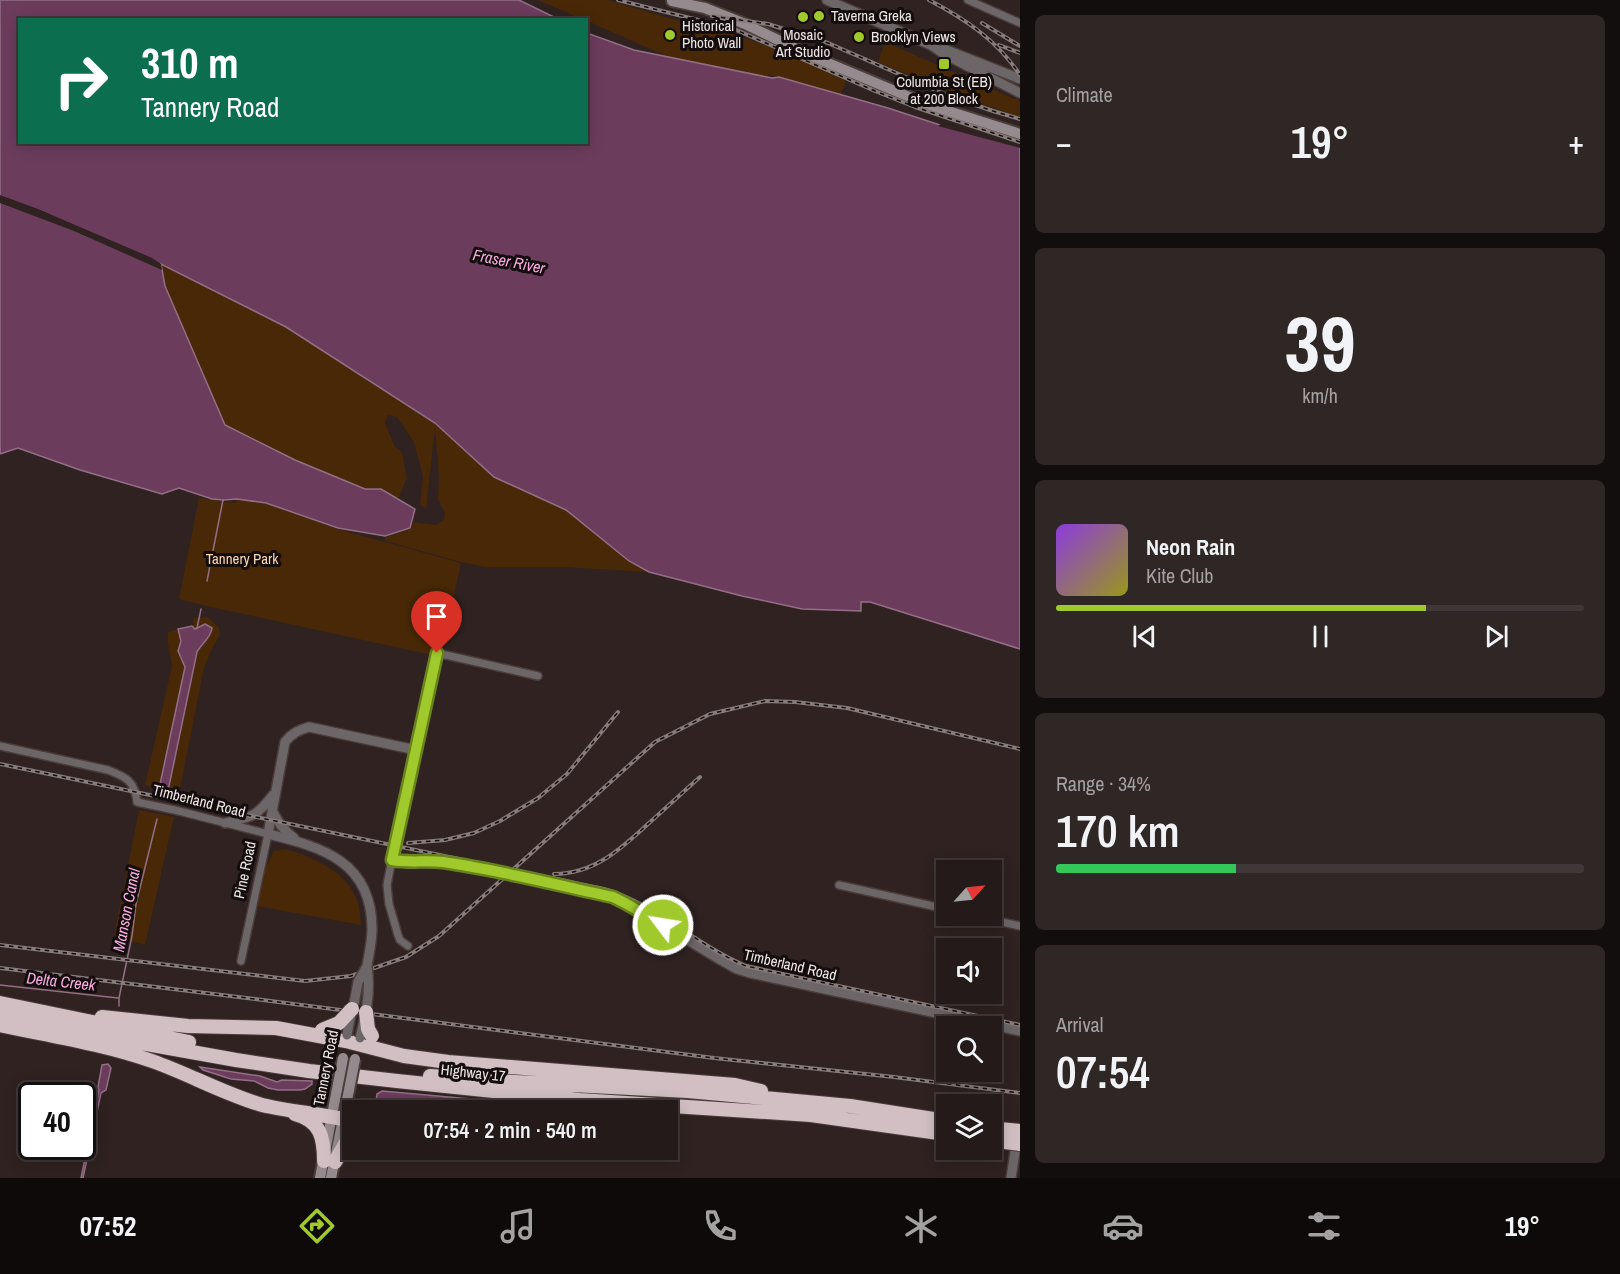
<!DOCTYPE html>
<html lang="en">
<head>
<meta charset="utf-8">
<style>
	body { margin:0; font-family:"Archivo Narrow",sans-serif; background:#2f2726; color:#f1f3f6; height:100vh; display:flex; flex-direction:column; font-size:22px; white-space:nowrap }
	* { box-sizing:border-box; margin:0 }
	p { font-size:20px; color:#a3a1a2 }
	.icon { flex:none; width:33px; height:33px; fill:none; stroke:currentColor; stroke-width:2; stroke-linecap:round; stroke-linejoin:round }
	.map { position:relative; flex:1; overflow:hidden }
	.sheet { display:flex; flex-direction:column; gap:15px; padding:15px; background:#130e0e; width:600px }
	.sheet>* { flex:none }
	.hud { position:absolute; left:18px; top:18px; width:570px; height:126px; border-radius:0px; box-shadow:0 3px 15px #0003,0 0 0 2px #403838; background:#0b6e4f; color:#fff; overflow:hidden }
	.needle { width:39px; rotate:63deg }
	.fabs { position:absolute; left:936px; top:860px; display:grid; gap:12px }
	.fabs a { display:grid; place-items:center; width:66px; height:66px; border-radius:0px; background:#231a19; box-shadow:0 3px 15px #0003,0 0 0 2px #403838; font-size:30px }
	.speed { position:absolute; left:18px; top:1082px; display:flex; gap:12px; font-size:30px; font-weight:700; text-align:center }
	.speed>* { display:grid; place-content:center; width:78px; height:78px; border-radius:50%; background:#231a19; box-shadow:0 3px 15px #0003,0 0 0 2px #403838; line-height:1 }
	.speed .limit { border:3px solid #111; border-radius:9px; background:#fff; color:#111 }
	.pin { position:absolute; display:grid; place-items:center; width:51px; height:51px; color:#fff; margin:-62px -26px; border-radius:50% 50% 50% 0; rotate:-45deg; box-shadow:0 0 6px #0007 }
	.pin .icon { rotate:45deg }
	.me { position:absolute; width:66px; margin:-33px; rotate:301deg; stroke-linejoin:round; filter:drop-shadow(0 0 4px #0008) }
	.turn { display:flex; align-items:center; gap:21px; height:126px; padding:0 24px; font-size:27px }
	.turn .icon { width:78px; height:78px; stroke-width:2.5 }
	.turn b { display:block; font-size:42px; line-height:51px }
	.big { font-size:45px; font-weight:600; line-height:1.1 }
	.sheet .widget { flex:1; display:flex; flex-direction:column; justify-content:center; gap:9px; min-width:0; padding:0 21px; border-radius:9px; background:#2f2726 }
	.sheet .dial { align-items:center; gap:0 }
	.dial b { font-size:78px; line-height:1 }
	.song { display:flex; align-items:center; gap:18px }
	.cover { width:72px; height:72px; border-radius:9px; background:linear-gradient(135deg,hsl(270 70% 55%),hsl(60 70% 35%)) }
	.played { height:6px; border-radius:3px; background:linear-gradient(90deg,#a0c92b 70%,#403838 70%) }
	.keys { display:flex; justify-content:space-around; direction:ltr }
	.heat { display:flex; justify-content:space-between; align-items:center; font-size:33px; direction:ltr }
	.charge { height:9px; border-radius:4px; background:linear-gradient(90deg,#34c759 34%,#403838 0) }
	.trip { position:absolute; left:342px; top:1100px; width:336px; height:60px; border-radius:0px; background:#231a19; box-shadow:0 3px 15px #0003,0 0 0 2px #403838; font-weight:600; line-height:60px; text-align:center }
	.tab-bar { display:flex; height:96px; justify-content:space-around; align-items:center; background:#0e0a0a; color:#a3a1a2 }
	.tab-bar .icon { width:42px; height:42px }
	.tab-bar .on { color:#a0c92b }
	.tab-bar b { font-size:27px; color:#f1f3f6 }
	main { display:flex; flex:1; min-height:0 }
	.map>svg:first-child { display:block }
</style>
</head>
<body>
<main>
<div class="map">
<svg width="1020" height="1178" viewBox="0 0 1020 1178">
	<rect width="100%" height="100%" fill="#2f2221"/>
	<!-- green -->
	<path fill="#482806" d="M538,0h70l57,17 74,19 48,17 59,28 -5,14 -73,-21 -7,24 -174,-77 -1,-1 -4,-1z
		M885,42l135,59v16l-51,-17 -91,-38z
		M161,264l125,63 149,96 59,54 72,33 63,51 20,11 -85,-5h-79l-24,-5 -76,-21v-4l26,-8 3,-7 22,3 8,-5 1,-7 -7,-14 1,-21 -4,-50 -9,81 -6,-5 3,-27 -9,-35 -17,-25 -9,-2 -3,8 10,24 5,3 3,6 1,8 3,14 -9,21 -17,-10h-16l-70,-29 -71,-35 -59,-139z
		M199,498l37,5 1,-4 30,4 71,26 123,34 -20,94 -230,-50 -32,-8z
		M208,617l11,10 1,8 -8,14 -8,19 -25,126 -34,-9 27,-119 -4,-22v-12l26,-7 -1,-7z
		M139,810l35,7 -29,128 -31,-9z
		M286,849c29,9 65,24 73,57 1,6 1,13 2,19l-104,-19 9,-39 8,-16z"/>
	<!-- water -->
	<path fill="#6c3c5d" stroke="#936f86" stroke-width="1.5" d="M0,0h519l39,19 -538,1v122h566l1,-109 47,17 138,28 7,-1 109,31 52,17 80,22v502l-150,-47h-9v9l-59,-2 -60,-13 -93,-24 -20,-11 -63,-51 -72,-33 -59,-54 -149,-96 -125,-63 4,22 60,139 70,35 70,29h16l34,20 -5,19 -25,8 -47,-8 -72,-25 -29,-4 -14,1 -11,-1 -33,-11 -17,6 -82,-24 -62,-22 -18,6z
		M205,624l7,4c-1,10 -10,15 -15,24l-29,139 -9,-2 26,-122 -7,-16 3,-10 -3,-12 14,-3 3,3z
		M108,1064l3,4 -5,22 -5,3 -18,85h-2l18,-88 -1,-3 4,-22z
		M200,1067l60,9 17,6 5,-2 30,1v3l-7,5 -5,1h-22l-10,-2 -14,-7 -23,-2 -28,-9z
		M382,1091l89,8 1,2c-22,3 -79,18 -96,1l1,-8z"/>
	<!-- pier -->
	<path fill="#2f2221" d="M942,123l78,22v3l-82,-22z
		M0,195l38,14 114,49 9,6 1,6 -88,-39 -74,-28z"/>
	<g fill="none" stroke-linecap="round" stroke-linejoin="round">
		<!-- stream -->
		<path stroke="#936f86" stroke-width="1.5" d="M207,581l16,-81
			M197,628l4,-19
			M0,985l118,13
			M119,1006v-8l13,-62 4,-32 21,-85"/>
		<!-- minor casing -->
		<g stroke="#4a3d3c" stroke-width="10">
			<path id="minor" d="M968,0l52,23
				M0,746l108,24c18,7 27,11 29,32l42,9 89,23 -27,127
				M416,750l21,-97 101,23
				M392,859l-5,26 2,19 9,31 2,5 8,6
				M839,885l107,24
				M972,915l48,11"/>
		</g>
		<!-- tertiary casing -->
		<g stroke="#4a3d3c" stroke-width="12">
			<path id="tertiary" d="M827,0l104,45 13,9 76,39
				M944,49l76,30
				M272,810c6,12 11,20 22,28
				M225,823c28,-7 30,-5 48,-28
				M367,966c2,-12 5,-25 5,-37 0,-67 -49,-82 -104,-95l17,-92c7,-9 14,-12 24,-15l107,23 -24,109c18,4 34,1 52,3 56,8 113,23 169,35l12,5 94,57 18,10 13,4 270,58
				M1011,1178l6,-39"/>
		</g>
		<!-- secondary casing -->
		<g stroke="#4a3d3c" stroke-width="14">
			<path id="secondary" d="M672,1l33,7 40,16 64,31 117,49 94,30
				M320,1178l17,-89
				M331,1178l18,-88"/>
		</g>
		<!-- motorway casing -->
		<g stroke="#4a3d3c" stroke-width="16">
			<path id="motorway" d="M0,1003l189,39
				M0,1012l141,31 95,17 73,11 88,10 183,19 231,15 135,19
				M102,1017l86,9 88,2 70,13 58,15 44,6 287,23 26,6
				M0,1025c51,11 103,19 152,36 37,13 72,33 110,44 29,7 61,9 90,16
				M430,1076l85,6 173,9 162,15 96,15
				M507,1110l27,-2 46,-1
				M295,1114c26,7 29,24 29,47
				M335,1162l10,-18 7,-10"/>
		</g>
		<!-- minor -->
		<use href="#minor" stroke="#6d6668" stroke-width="7"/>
		<!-- tertiary -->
		<use href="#tertiary" stroke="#6d6668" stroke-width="9"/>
		<!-- secondary -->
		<use href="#secondary" stroke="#958a8d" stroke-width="10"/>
		<!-- motorway -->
		<use href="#motorway" stroke="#d1bfc4" stroke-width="14"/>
		<!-- rail casing -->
		<g stroke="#877c7b" stroke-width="4">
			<path id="rail" d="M618,0l116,29 141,62 40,16 105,35
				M929,0c36,19 68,40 91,75
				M712,16l56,8 60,19 121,53 44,15 27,8
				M982,23l38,23
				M999,45l21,8
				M0,764l604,125c52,15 92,56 142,77l274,59
				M408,843l37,-3 29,-7 26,-12 38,-23 29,-24 51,-62
				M554,874c40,0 67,-25 95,-51 17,-15 34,-31 51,-46
				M0,945l305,36 46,-5 55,-19 33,-21 216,-194 55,-28 55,-13 30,1 52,6 173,41
				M0,968l255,31 459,59 180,19 126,16"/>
		</g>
		<!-- rail -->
		<use href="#rail" stroke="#130d0d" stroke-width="1.5" stroke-dasharray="4.5" stroke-linecap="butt"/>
		<!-- tertiary-bridge casing -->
		<g stroke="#4a3d3c" stroke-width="12" stroke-linecap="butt">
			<path id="tertiary-bridge" d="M354,1004l4,-22 9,-16
				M347,1035l5,-26
				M360,1038c6,-24 11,-47 7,-72"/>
		</g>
		<!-- secondary-bridge casing -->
		<g stroke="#4a3d3c" stroke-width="14" stroke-linecap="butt">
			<path id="secondary-bridge" d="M337,1089l6,-31
				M349,1090l6,-31"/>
		</g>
		<!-- motorway-bridge casing -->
		<g stroke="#4a3d3c" stroke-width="16" stroke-linecap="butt">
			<path id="motorway-bridge" d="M366,1012l2,17 4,7
				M322,1030l17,-7 13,-14
				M999,1129l21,2
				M997,1141l23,3"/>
		</g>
		<!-- tertiary-bridge -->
		<use href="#tertiary-bridge" stroke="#6d6668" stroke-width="9"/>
		<!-- secondary-bridge -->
		<use href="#secondary-bridge" stroke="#958a8d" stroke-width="10"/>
		<!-- motorway-bridge -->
		<use href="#motorway-bridge" stroke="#d1bfc4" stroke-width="14"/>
	</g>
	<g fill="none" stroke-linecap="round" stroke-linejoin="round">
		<!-- route casing -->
		<g stroke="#68831c" stroke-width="15">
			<path id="route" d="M437,653l-45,207c18,3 34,0 51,2 57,8 114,23 170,35l12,6 38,22"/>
		</g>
		<!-- route -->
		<use href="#route" stroke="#a0c92b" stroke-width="10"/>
	</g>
	<!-- markers -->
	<g fill="#a0c92b" stroke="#130d0d" stroke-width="2">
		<circle cx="819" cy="16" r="6"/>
		<circle cx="803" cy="17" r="6"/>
		<circle cx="670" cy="35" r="6"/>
		<circle cx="859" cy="37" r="6"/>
		<rect x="938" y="58" width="12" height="12" rx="3"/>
	</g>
	<g text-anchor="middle" stroke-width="6" stroke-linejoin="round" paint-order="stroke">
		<!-- poi labels -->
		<g font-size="15" fill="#eee5e5" stroke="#130d0d" text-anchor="start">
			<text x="831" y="21">Taverna Greka</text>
			<text x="682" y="31">Historical<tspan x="682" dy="17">Photo Wall</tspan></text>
			<text x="803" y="40" text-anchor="middle">Mosaic<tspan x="803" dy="17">Art Studio</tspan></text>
			<text x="871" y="42">Brooklyn Views</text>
			<text x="944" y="87" text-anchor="middle">Columbia St (EB)<tspan x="944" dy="17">at 200 Block</tspan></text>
		</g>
		<!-- park labels -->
		<g font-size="15" fill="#fed4b1" stroke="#130d0d">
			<text x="242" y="564">Tannery Park</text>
		</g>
		<!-- street labels -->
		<g font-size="15" fill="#eee5e5" stroke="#130d0d">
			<text transform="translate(199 801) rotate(14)" y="5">Timberland Road</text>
			<text transform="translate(245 870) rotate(-78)" y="5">Pine Road</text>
			<text transform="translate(790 965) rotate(13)" y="5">Timberland Road</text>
			<text transform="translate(326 1068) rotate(-79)" y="5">Tannery Road</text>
			<text transform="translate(473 1073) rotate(6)" y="5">Highway 17</text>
		</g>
		<!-- water labels -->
		<g font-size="16" font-style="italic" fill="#f7abdf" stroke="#130d0d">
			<text transform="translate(509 261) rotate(11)" y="6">Fraser River</text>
			<text transform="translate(126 910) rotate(-79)" y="6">Manson Canal</text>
			<text transform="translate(61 981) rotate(6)" y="6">Delta Creek</text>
		</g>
	</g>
</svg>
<div class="fabs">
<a><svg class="needle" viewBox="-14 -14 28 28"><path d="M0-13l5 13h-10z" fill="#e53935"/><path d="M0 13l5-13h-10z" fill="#a3a1a2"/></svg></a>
<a><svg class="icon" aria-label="sound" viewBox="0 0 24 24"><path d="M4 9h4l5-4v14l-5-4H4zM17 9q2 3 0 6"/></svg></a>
<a><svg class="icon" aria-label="search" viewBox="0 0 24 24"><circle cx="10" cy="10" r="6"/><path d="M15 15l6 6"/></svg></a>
<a><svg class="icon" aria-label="layers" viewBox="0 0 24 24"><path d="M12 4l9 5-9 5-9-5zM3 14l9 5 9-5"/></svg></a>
</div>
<div class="speed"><div class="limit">40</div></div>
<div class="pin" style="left:437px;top:653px;background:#d93025"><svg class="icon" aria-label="arrive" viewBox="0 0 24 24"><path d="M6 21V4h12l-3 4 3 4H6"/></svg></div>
<svg class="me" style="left:663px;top:925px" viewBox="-20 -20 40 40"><circle r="17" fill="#a0c92b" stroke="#fff" stroke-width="3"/><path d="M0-11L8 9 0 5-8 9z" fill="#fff"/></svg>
<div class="trip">07:54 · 2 min · 540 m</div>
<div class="hud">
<div class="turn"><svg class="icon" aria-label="right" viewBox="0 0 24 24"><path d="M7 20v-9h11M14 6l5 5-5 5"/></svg><div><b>310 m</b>Tannery Road</div></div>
</div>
</div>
<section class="sheet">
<div class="widget"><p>Climate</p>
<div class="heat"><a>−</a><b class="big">19°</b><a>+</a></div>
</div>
<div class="widget dial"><b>39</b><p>km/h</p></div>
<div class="widget">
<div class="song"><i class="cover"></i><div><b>Neon Rain</b><p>Kite Club</p></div></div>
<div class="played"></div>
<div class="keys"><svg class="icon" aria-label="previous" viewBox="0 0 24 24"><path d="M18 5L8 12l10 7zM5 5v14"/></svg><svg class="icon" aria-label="pause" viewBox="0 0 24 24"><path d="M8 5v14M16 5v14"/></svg><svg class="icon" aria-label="next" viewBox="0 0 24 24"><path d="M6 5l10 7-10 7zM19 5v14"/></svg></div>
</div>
<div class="widget"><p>Range · 34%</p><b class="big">170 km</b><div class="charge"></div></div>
<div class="widget"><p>Arrival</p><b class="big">07:54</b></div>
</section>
</main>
<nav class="tab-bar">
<b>07:52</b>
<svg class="icon on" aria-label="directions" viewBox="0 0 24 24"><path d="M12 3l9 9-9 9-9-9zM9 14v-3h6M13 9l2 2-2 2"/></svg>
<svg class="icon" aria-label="music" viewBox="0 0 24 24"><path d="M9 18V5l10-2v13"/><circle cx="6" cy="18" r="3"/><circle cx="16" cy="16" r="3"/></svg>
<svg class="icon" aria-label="phone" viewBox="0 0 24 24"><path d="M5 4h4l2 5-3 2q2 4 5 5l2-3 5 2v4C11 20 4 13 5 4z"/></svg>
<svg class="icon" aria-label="climate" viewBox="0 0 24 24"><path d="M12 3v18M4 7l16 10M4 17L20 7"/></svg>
<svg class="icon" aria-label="car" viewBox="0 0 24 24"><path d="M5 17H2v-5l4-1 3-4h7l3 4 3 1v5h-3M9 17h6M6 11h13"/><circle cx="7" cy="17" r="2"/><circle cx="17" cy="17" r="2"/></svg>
<svg class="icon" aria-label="filters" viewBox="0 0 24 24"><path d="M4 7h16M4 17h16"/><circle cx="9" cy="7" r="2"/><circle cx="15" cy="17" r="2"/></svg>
<b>19°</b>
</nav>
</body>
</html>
